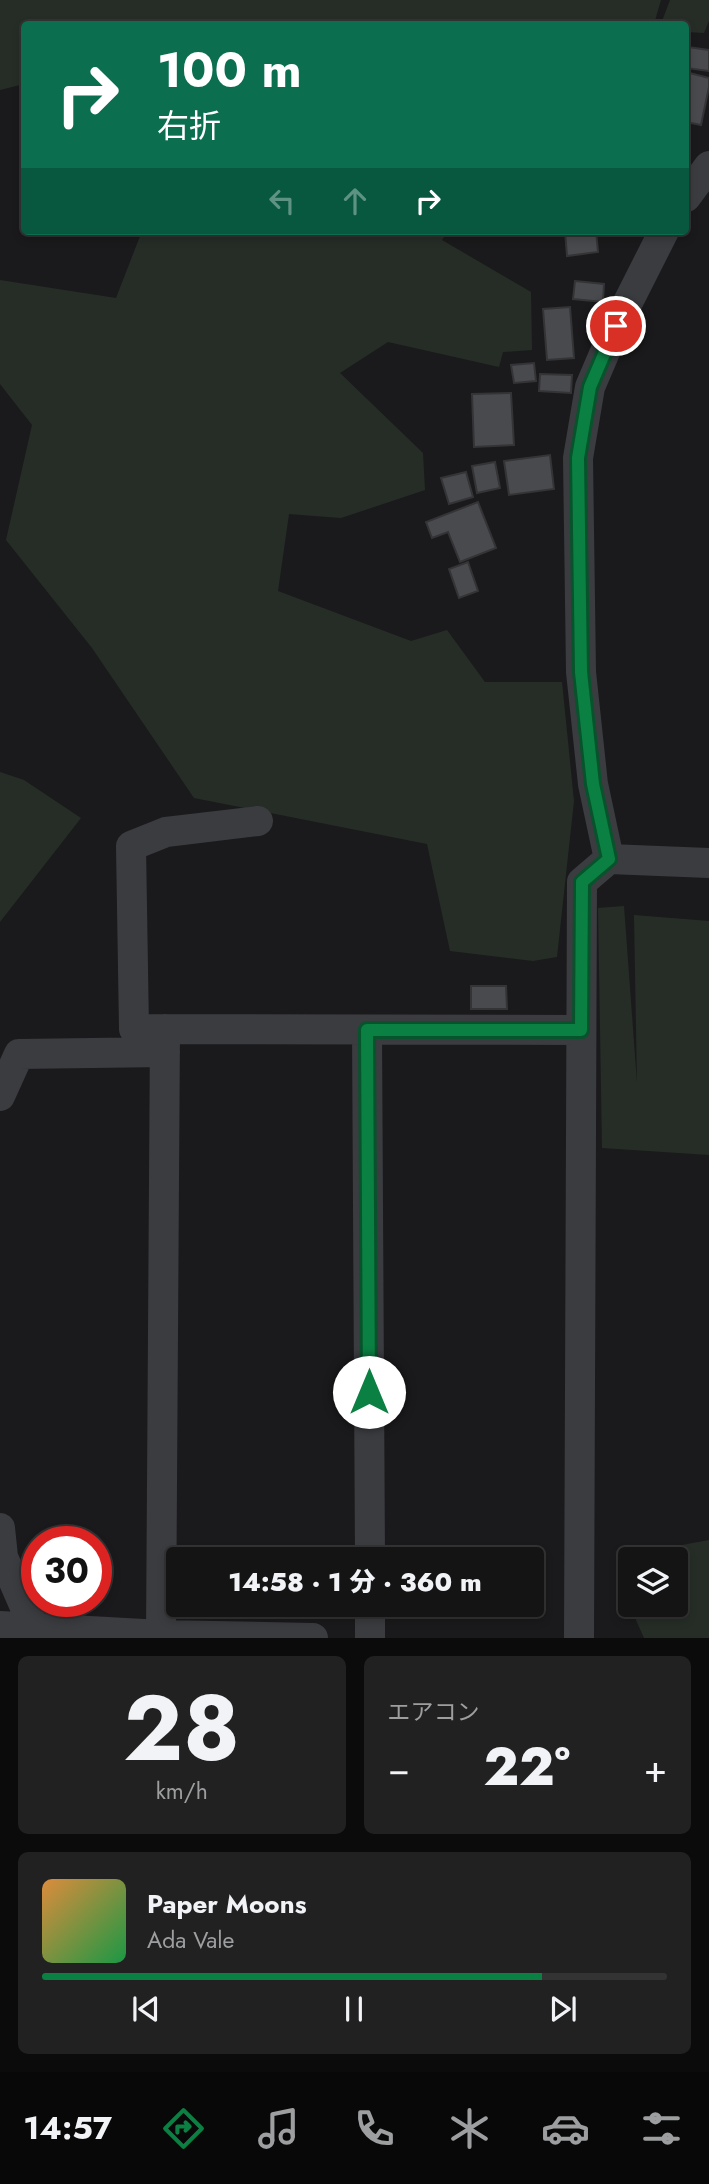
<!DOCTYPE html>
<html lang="ja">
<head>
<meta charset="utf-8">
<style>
	body { margin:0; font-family:Jost,"Noto Sans JP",sans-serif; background:#212122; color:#f1f3f6; height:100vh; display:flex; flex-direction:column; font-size:26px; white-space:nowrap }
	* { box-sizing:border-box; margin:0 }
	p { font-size:23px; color:#9d9ea0 }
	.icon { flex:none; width:38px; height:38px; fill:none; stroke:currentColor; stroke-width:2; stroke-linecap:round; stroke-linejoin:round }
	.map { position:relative; height:1638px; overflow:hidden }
	.details { display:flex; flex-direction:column; gap:18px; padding:18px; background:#0b0b0c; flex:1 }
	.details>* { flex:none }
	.banner { position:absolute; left:21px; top:21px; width:668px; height:214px; border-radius:7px; box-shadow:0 4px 10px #0003,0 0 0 2px #333334; background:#0b6e4f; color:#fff; overflow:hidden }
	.tools { position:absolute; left:618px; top:1547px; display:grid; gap:14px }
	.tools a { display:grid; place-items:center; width:70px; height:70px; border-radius:7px; background:#141415; box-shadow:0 4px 10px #0003,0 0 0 2px #333334; font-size:35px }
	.speed { position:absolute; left:21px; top:1526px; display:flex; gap:14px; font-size:35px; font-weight:700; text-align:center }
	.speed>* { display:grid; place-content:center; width:91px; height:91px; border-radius:50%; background:#141415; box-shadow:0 4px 10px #0003,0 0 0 2px #333334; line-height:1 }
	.speed .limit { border:10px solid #d22; background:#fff; color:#111 }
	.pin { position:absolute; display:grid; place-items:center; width:60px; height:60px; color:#fff; margin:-30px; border:4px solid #fff; border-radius:50%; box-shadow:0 2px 7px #0007 }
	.me { position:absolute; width:77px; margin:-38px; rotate:0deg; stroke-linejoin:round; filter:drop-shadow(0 0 5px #0008) }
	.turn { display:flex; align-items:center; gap:24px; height:147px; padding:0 21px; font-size:32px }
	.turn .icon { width:91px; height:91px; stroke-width:2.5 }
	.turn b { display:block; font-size:49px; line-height:60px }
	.lanes { display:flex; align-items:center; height:66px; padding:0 21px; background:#0003; justify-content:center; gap:35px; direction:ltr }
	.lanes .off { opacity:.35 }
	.big { font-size:52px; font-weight:800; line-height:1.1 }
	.details .card { flex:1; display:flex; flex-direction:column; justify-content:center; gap:10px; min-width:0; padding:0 24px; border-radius:10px; background:#212122 }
	.details .dial { align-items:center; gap:0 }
	.dial b { font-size:91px; line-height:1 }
	.song { display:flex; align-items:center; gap:21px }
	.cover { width:84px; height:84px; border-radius:10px; background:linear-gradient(135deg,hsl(30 70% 55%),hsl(140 70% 35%)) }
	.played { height:7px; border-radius:4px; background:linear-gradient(90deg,#0b8043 80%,#333334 80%) }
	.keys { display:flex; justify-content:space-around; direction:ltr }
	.heat { display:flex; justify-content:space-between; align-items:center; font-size:38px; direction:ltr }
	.details .tiles { flex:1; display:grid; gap:18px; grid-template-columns:1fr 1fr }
	.card:last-child { grid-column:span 2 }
	.trip { position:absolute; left:166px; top:1547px; width:378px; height:70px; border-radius:7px; background:#141415; box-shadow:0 4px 10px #0003,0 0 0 2px #333334; font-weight:800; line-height:70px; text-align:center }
	.dock { display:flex; height:112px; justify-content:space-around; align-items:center; background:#080808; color:#9d9ea0 }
	.dock .icon { width:49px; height:49px }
	.dock .active { color:#0b8043 }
	.dock b { font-size:32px; color:#f1f3f6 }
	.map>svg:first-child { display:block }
</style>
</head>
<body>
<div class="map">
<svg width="709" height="1638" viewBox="0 0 709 1638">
	<rect width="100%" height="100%" fill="#1a1a1c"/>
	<!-- green -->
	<path fill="#262d27" d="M0,0h661l-7,24h-630v60l-24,6z
		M670,0h39v21l-5,12 -18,-1v-8h-25z
		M142,231h306l-6,9 89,52 1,58 -29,2 -4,15 -111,-25 -48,31 83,80 2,37 -84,28 -52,-4 -11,77 133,50 36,-11 38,52h77l12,119 -17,156 -24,4 -83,-10 -23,-107 -233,-46 -102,-150 -86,-108 26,-115 -32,-41v-104l116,18z
		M0,772l24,8 57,38 -81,104z
		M624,906l13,177 -3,-168 75,6v234l-107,-7 -4,-240z
		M709,1540v98h-65l-8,-18 -3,-15h43v-46h-46v32l-7,-35z"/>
	<!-- building -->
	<path fill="#494a4e" stroke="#343437" stroke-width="2" d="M688,47l21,3v21l-23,-3z
		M686,72l23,6v9l-8,38 -15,-3z
		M565,231h31l2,21 -31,4z
		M575,281l29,3 -1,18 -30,-3z
		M570,307l4,51 -27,2 -4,-51z
		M534,363l2,18 -22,2 -3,-18z
		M540,374l32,1 -1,18 -32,-2z
		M511,393l3,52 -40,2 -2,-53z
		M550,455l4,34 -45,6 -5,-34z
		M495,462l5,26 -23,5 -5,-27z
		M466,472l7,25 -24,7 -8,-26z
		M478,502l18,46 -36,14 -12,-30 -16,6 -6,-16z
		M468,562l10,29 -19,7 -10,-29z
		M471,986h35l1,23h-36z"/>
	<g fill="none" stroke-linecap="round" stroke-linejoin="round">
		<!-- minor -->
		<path stroke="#3b3c40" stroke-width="30" d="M686,197l23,-31
			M258,821l-92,11 -35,14 3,183 447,1
			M609,859l-16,-75 -12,-112 -3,-214 12,-71 26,-61 48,-95
			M367,1030l3,529
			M0,1096l19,-42 146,-2
			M0,1528l3,29 31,71
			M370,1605v33
			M0,1626l161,9 152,3
			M161,1635l4,-606
			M579,1638l3,-756 27,-23 100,4"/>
	</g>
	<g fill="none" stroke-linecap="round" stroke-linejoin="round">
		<!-- route casing -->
		<g stroke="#07532c" stroke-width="18">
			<path id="route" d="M369,1392l-2,-362h214l1,-148 27,-23 -16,-75 -12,-112 -3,-214 12,-71 26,-61"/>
		</g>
		<!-- route -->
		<use href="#route" stroke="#0b8043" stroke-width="12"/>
	</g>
</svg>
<div class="tools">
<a><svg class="icon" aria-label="layers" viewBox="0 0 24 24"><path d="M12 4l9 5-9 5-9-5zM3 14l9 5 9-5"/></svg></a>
</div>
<div class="speed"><div class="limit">30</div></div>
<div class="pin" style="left:616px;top:326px;background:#d93025"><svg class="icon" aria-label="arrive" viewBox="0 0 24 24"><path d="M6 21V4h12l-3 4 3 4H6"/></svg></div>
<svg class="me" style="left:369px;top:1392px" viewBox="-20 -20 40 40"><circle r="19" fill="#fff"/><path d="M0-13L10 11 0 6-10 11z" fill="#0b8043"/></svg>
<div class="trip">14:58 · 1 分 · 360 m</div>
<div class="banner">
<div class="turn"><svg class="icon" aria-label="right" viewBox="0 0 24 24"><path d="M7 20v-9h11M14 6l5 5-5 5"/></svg><div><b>100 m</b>右折</div></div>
<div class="lanes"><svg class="icon off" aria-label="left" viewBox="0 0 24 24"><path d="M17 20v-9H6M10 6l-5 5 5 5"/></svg><svg class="icon off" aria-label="ahead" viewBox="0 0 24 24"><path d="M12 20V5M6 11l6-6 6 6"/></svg><svg class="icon" aria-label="right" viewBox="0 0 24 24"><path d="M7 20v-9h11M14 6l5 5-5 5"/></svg></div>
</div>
</div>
<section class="details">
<div class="tiles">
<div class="card dial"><b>28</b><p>km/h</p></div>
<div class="card"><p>エアコン</p>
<div class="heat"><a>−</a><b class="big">22°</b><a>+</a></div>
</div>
<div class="card">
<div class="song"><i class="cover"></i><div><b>Paper Moons</b><p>Ada Vale</p></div></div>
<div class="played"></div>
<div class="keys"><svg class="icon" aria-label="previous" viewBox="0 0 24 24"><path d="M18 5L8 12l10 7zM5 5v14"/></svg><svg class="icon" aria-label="pause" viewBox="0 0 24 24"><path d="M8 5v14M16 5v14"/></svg><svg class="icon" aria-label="next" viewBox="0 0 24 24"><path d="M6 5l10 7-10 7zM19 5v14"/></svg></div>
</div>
</div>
</section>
<nav class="dock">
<b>14:57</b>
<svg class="icon active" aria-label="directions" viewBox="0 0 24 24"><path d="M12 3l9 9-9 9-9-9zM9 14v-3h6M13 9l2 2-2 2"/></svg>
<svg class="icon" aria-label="music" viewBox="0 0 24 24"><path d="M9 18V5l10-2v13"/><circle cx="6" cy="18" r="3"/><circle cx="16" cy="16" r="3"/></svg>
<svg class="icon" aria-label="phone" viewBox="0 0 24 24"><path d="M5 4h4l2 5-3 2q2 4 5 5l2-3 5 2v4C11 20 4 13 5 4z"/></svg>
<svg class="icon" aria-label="climate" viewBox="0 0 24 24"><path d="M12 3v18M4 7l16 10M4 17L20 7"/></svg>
<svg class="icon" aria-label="car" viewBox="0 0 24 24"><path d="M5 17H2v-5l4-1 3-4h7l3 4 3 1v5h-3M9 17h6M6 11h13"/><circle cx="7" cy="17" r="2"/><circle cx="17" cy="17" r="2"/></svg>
<svg class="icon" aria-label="filters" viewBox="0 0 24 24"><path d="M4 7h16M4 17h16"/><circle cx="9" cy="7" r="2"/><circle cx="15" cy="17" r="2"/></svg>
</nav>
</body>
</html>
